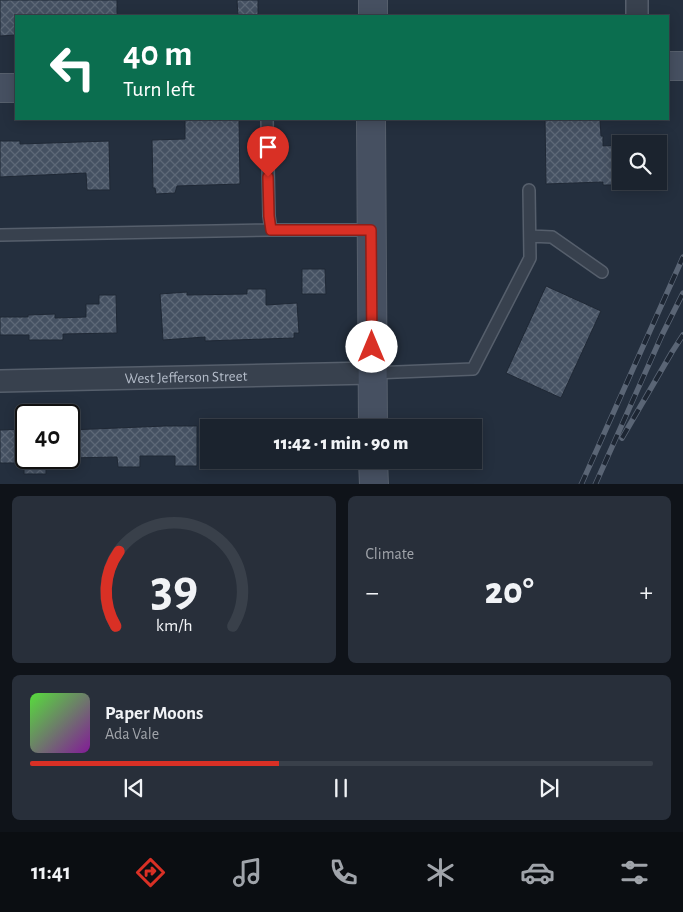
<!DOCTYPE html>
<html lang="en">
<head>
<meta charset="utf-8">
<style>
	body { margin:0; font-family:"Alegreya Sans",sans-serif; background:#282f3a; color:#f1f3f6; height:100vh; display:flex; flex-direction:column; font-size:19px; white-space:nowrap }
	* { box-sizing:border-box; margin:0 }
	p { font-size:16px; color:#a0a4aa }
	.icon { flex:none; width:28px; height:28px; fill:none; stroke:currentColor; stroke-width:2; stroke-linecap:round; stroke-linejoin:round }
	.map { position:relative; height:484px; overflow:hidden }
	.panel { display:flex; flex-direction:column; gap:12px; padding:12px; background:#0f1319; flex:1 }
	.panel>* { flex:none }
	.top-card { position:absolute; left:15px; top:15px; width:654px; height:105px; border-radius:0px; box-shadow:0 2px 12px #0003,0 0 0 1px #39404a; background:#0b6e4f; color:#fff; overflow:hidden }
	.buttons { position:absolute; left:612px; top:135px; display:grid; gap:10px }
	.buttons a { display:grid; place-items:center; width:55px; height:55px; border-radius:0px; background:#1b232e; box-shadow:0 2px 12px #0003,0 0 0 1px #39404a; font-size:25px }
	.speed { position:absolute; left:15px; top:404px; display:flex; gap:10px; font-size:25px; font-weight:700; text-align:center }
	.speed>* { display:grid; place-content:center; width:65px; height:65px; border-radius:50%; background:#1b232e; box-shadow:0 2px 12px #0003,0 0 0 1px #39404a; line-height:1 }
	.speed .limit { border:2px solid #111; border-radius:8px; background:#fff; color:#111 }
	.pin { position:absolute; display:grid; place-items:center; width:42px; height:42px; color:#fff; margin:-51px -21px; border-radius:50% 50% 50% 0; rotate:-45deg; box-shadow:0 0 5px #0007 }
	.pin .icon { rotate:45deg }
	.me { position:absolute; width:55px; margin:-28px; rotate:0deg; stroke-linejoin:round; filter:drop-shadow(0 0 4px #0008) }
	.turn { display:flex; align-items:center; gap:18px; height:105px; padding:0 25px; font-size:22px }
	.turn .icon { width:65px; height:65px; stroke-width:2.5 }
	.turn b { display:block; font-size:35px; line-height:42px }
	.big { font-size:38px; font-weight:800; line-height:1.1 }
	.panel .card { flex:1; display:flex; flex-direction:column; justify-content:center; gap:8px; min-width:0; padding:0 18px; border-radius:8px; background:#282f3a }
	.panel .dial { align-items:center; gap:0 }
	.dial svg { height:130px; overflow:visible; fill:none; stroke:#39404a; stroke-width:7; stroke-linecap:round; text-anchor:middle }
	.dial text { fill:#f1f3f6; stroke:none }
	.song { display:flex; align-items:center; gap:15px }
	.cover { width:60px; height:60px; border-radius:8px; background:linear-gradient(135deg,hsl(110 70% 55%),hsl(290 70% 35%)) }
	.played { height:5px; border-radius:2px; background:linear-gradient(90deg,#d93025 40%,#39404a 40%) }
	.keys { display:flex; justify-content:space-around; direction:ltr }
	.heat { display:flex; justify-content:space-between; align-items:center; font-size:28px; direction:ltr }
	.panel .tiles { flex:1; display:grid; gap:12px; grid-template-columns:1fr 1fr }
	.card:last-child { grid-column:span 2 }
	.trip { position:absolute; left:200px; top:419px; width:282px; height:50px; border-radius:0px; background:#1b232e; box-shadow:0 2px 12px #0003,0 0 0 1px #39404a; font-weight:800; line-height:50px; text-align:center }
	.tab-bar { display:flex; height:80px; justify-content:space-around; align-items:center; background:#0b0e12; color:#a0a4aa }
	.tab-bar .icon { width:35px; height:35px }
	.tab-bar .active { color:#d93025 }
	.tab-bar b { font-size:22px; color:#f1f3f6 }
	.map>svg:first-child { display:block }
</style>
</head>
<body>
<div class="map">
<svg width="683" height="485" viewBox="0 0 683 485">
	<defs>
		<pattern id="building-cross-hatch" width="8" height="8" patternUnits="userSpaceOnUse" patternTransform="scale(1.25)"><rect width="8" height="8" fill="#455162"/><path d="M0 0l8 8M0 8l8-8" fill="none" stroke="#5d6877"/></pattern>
	</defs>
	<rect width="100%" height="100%" fill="#242f3e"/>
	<!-- building -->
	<path fill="url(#building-cross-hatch)" stroke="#1f2835" d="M0,0h117v16h-101v19l-16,1z
		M237,0h21v16h-20z
		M185,119h54l1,65 -63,2 -2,7 -19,1 -1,-6h-2l-1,-48 33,-1z
		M545,119h55l1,17h2v10l18,-1v40h-18v-3l-57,2z
		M0,141h20v3l89,-3 1,49h-23l-1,-17 -86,4z
		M302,269h23l1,25h-24z
		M546,286l55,25 -40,87 -55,-25z
		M247,289h19v16l31,-2 2,30h-5v5l-89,3v-4l-42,3 -3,-46 27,-2v3l60,-1z
		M99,295h17l1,38 -54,1v6h-34v-5h-29v-18h28v-2l27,-1v4l31,-1v-13h13z
		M165,426h32v40h-22v-10h-35v11h-22l-1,-10 -48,1v-28z
		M26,429v29h20v16h-22v-11h-24v-33z"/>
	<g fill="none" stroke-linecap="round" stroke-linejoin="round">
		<!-- lane casing -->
		<g stroke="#565f6c" stroke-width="14">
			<path id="lane" d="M267,119l2,97 2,14
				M0,235l271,-5h100
				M530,236l22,1 50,35
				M372,373l101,-4 57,-111 -1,-68"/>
		</g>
		<!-- street casing -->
		<g stroke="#565f6c" stroke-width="24">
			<g id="street">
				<path d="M637,0v16"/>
				<path id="s1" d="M0,381l372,-8"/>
			</g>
		</g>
		<!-- secondary casing -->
		<g stroke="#565f6c" stroke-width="30">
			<path id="secondary" d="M373,0v16
				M668,66h15
				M0,88h16
				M371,119l2,309
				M373,460l1,25"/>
		</g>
		<!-- lane -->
		<use href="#lane" stroke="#38414e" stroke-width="11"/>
		<!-- street -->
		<use href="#street" stroke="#38414e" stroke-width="21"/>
		<!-- secondary -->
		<use href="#secondary" stroke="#465061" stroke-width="28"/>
		<!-- rail casing -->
		<g stroke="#5a6575" stroke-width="5.5">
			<path id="rail" d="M622,438l50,-86 11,-17
				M581,485l102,-228
				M595,485l67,-150 21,-42"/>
		</g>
		<!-- rail -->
		<use href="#rail" stroke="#1d2633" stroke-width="4" stroke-dasharray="11" stroke-linecap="butt"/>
	</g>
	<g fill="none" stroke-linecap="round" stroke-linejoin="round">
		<!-- route casing -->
		<g stroke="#8d1f18" stroke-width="12">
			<path id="route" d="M268,177l1,39 2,14h100l1,117"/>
		</g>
		<!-- route -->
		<use href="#route" stroke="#d93025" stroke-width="9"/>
	</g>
	<g text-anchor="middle" stroke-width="5" stroke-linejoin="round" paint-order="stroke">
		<!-- street labels -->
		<g font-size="15" fill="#b4bcc9" stroke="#1d2633">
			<text dy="5" stroke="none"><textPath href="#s1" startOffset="186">West Jefferson Street</textPath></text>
		</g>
	</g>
</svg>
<div class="buttons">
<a><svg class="icon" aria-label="search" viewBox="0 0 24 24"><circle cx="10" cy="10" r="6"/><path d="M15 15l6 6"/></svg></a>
</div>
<div class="speed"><div class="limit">40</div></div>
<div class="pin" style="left:268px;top:177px;background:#d93025"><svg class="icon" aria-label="arrive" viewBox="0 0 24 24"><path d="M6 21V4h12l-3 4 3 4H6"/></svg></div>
<svg class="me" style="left:372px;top:347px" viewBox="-20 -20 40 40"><circle r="19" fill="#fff"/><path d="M0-13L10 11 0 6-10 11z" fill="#d93025"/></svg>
<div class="trip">11:42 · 1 min · 90 m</div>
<div class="top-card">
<div class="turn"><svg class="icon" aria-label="left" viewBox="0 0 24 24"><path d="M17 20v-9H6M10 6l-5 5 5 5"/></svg><div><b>40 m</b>Turn left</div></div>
</div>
</div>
<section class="panel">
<div class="tiles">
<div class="card dial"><svg viewBox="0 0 100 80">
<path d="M14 69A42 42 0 1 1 86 69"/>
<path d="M14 69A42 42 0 0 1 16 23" stroke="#d93025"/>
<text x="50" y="56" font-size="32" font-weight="700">39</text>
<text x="50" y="72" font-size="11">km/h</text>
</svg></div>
<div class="card"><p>Climate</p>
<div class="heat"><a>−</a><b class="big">20°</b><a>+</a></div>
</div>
<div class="card">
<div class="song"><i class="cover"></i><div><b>Paper Moons</b><p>Ada Vale</p></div></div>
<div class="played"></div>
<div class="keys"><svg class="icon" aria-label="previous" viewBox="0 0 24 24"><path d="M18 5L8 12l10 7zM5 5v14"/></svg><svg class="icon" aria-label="pause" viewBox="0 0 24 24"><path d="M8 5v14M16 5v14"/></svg><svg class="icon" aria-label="next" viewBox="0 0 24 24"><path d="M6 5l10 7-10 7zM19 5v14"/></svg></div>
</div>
</div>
</section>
<nav class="tab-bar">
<b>11:41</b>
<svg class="icon active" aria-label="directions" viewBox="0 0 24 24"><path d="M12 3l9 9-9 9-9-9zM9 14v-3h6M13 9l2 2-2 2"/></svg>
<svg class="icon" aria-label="music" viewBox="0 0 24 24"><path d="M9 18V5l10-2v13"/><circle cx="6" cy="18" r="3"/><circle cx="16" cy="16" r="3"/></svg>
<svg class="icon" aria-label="phone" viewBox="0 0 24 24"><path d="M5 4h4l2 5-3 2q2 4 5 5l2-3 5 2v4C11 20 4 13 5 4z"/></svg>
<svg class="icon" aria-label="climate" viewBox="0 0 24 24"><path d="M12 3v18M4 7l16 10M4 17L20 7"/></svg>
<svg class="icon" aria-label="car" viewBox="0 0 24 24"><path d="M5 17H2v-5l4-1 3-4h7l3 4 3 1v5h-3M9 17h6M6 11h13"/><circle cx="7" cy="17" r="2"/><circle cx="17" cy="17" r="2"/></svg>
<svg class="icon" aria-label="filters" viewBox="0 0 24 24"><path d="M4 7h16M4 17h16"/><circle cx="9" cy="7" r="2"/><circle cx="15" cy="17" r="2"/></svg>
</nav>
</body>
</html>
